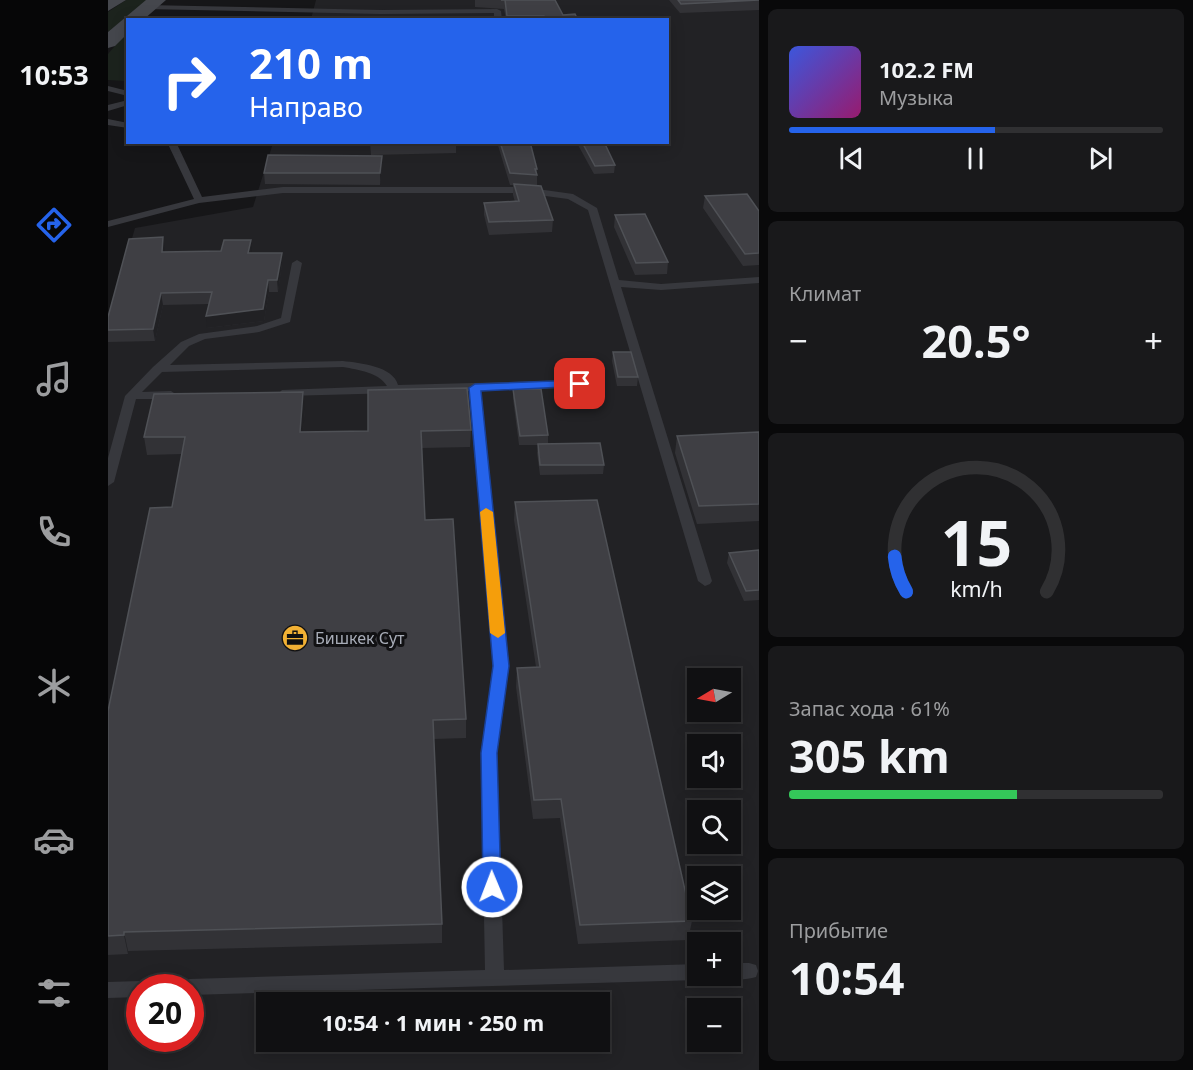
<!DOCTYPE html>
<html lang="ru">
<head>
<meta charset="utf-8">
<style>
	body { margin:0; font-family:"Noto Sans",sans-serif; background:#19191b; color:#f1f3f6; height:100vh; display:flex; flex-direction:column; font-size:22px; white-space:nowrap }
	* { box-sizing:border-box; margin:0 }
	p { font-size:20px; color:#9c9d9f }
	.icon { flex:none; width:33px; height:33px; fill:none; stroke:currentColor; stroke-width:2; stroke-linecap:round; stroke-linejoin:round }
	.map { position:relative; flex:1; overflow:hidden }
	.details { display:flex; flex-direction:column; gap:9px; padding:9px; background:#09090a; width:434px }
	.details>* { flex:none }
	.hud { position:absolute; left:18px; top:18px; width:543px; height:126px; border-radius:0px; box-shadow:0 3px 15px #0003,0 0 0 2px #303032; background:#2563eb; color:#fff; overflow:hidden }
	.needle { width:39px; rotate:260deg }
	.fabs { position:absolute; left:579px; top:668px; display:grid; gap:12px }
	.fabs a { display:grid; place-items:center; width:54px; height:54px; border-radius:0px; background:#101012; box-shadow:0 3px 15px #0003,0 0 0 2px #303032; font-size:30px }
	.speed { position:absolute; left:18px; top:974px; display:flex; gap:12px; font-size:30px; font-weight:700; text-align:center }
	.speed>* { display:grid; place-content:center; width:78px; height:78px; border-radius:50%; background:#101012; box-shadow:0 3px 15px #0003,0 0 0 2px #303032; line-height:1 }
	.speed .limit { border:9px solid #d22; background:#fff; color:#111 }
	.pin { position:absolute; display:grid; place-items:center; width:51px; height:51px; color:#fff; margin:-26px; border-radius:12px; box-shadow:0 3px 9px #0006 }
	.me { position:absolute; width:66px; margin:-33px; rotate:359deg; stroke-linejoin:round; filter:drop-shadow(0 0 4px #0008) }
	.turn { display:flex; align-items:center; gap:21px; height:126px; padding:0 24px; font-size:27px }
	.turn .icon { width:78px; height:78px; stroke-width:2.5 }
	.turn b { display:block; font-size:42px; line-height:51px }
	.big { font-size:45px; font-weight:700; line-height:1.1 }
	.details .card { flex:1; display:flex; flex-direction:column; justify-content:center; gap:9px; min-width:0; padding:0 21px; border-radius:9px; background:#19191b }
	.details .dial { align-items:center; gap:0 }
	.dial svg { height:156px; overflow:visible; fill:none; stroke:#303032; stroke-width:7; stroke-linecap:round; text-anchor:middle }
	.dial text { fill:#f1f3f6; stroke:none }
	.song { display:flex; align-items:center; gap:18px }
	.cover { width:72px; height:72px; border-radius:9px; background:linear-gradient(135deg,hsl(230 70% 55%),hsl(320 70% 35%)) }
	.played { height:6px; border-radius:3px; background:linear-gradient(90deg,#2563eb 55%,#303032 55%) }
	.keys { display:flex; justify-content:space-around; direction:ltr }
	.heat { display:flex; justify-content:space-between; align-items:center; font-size:33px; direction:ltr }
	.charge { height:9px; border-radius:4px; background:linear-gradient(90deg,#34c759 61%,#303032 0) }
	.trip { position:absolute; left:148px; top:992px; width:354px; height:60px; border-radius:0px; background:#101012; box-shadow:0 3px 15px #0003,0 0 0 2px #303032; font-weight:700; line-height:60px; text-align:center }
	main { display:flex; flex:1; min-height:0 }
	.dock { display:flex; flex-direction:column; width:108px; justify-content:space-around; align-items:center; background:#060607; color:#9c9d9f }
	.dock .icon { width:42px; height:42px }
	.dock .active { color:#2563eb }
	.dock b { font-size:27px; color:#f1f3f6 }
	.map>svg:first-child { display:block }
</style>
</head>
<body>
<main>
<nav class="dock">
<b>10:53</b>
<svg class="icon active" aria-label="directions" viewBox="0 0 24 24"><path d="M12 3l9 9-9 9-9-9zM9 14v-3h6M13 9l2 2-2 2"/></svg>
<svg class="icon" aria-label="music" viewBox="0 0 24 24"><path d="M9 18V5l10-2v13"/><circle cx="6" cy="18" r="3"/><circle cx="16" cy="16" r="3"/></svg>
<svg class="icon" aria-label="phone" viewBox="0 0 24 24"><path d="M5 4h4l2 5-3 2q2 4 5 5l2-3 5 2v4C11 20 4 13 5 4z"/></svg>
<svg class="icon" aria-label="climate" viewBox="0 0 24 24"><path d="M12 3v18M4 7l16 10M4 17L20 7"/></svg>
<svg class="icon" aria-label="car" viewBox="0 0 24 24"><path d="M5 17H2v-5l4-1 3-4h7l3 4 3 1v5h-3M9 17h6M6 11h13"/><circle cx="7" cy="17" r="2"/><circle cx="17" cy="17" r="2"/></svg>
<svg class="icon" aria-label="filters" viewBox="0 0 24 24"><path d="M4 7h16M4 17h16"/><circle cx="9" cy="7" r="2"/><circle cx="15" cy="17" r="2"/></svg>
</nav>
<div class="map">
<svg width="652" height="1070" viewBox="0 0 652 1070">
	<rect width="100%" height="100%" fill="#161618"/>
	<!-- built -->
	<path fill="#222225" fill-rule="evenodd" d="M208,0h443v1070h-651v-750l27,-92 118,-21 20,-64 395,-1v-122l-357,-1zM590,678h32v33h-32zM590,744h32v33h-32zM590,810h32v33h-32zM590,876h32v33h-32zM590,942h32v33h-32zM32,987h50v51h-50zM159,1002h333v39h-333zM590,1008h32v33h-32z"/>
	<!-- green -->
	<path fill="#1c231d" d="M18,0h22l-40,32v-20z
		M19,32v44l-2,5 -17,-1v-26z"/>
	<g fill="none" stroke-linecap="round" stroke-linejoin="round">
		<!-- lane -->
		<path fill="#37383d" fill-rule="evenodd" d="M39,5l234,5 116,-1 4,2 1,9h-8v-7l-113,1 -237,-5v-4z
			M0,86l20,5v5l-20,-5z
			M20,100v5l-20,6v-6z
			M0,119l20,4v5l-20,-3z
			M59,142h9l26,55 81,-10h240l50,7 24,14 22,72 42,4 99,-7v6l-99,7 -40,-3 91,294 -2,3 -5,2 -7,-5 -110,-371 -20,-11 -45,-6h-240l-84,10 -91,24v-6l86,-22z
			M189,260l5,3 -12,59 -31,10 -54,7 -16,7 -19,19 173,-4c17,2 50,5 55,24l182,-5 6,4 -6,4 -99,2 28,276 -12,87 7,217 194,-6v11h8l-1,3 -7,2 -508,15v-8h-9l2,-6 7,-2 295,-9 -4,-217 12,-87 -24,-275 -183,5 -6,-4 2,-2 105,-4c-9,-14 -28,-16 -44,-19l-181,5 -20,20 29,-1 6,4 -6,4h-35l-22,83 -6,4v-28l17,-62 28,-29 28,-25 18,-8 58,-8 24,-8 11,-55z
			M622,963h19l7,2 2,6 -2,6c-11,3 -25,4 -33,-2h7z
			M32,981l7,2 2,4h-9v10l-32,1v-16z"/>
		<!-- secondary -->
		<path fill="#45474d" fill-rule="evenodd" d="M0,0h18l-18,11z
			M38,0h20l-23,20h-15v13l-13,13 -7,2v-16z"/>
	</g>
	<!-- wall -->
	<path fill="#323236" d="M367,0h80l8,15 15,5h-72l-2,-11 -29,-2z
		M561,0h90v10l-79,3z
		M262,142h86v11l-85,2z
		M389,142h33l7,27v17l16,34 -1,12 -63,3 -5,-20v-12l31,-1 -2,-7v-10h-3z
		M471,142h25l11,23 -1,8 -20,1 -16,-29z
		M274,167l-2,18 -115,-1 -1,-11z
		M597,196l54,15v54l-16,1 -40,-58z
		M507,215l53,47 -1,12 -32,1 -21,-48z
		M55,237l1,15 57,-1 30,-11v13h31v11l-4,28h-9l-5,29 -57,7 2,-24 -46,1 -8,36 -47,1v-25z
		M505,352l25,25 -1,9h-20l-5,-25z
		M405,389l35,46v8l56,22 -1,9 -63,1 -3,-22 1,-8h-19l-6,-46z
		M197,409l-2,23 168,-2 -1,17 -48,1 3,72 41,199v19l-32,1 8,185v19l-314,8v3l-20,1v-244l64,-204 10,-53 -35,1 -3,-18z
		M651,432v89l-62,3 -22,-71 2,-17z
		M407,502l177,419 -4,19 -110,4 -18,-126 -27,1 -17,-132 1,-19 19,-1 -22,-147z
		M651,550v50l-15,1 -17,-38 2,-10z"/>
	<!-- shaded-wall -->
	<path fill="#212124" d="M274,156v11l-2,18v-12z
		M55,237l2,12 -2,15 -1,-12z
		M143,240l1,11 -3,13 -1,-11z
		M174,253v11l-4,28 -1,-12z
		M160,280l1,12 -5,29 -57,7 -1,-12z
		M53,293l2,12 -8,36 -2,-12z
		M195,392l2,17 -3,40 -2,-17z
		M16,932l4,19v3l-4,-19z"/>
	<!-- building -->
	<path fill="#3f3f44" stroke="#4f5156" stroke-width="1.5" d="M393,0h54l8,15 12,-1 3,6h-32l-2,-4h-37l-2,-16z
		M570,0h81l-78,4z
		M392,142h30l7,27h-2l2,6 -27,-2z
		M474,142h22l11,23 -20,1z
		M160,155l114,1 -2,17h-116z
		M406,184l27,2 12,34 -64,2 -5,-19 35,-2z
		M639,194l12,17v42l-14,1 -40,-58z
		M537,214l23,48 -32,1 -21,-48z
		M55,237l-1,15 59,-1 3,-11h27l-3,13h34l-5,27h-9l-5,29 -57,7 6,-24 -51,1 -8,36 -45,1v-13l21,-78z
		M505,352h18l7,25h-20z
		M359,388l4,42 -50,1 4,89 28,-1 13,200 -33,1 9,204 -318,8v3l-16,1v-225l42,-203 22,-1 13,-70h-41l10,-43 149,-2 -3,40 68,-1v-41z
		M405,389h28l7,46 -28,1z
		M651,432v72l-60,2 -22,-70z
		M492,443l4,22h-64l-2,-21z
		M489,500l95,421 -112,4 -19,-126 -27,1 -17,-132 23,-1 -25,-165z
		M651,550v40l-13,1 -17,-38z"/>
	<!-- route -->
	<path fill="#2563eb" stroke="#184099" stroke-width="1.5" d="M472,380l6,4 -2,2 -103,5 28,275 -12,87 4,134 -2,5 -7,2 -6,-2 -3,-5 -2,-134 12,-87 -24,-278 6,-4z"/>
	<!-- slow -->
	<path fill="#f59e0b" d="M378,508l7,4 12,121 -7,5 -8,-5 -10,-121z"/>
	<!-- icons -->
	<defs>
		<g id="office-disc" transform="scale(1.35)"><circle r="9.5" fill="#f2b134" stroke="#111113"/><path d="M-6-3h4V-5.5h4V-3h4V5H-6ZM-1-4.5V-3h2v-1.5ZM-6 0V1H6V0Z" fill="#111"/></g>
	</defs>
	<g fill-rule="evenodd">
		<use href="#office-disc" x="187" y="638"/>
	</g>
	<g text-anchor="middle" stroke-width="6" stroke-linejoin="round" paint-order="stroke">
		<!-- poi labels -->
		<g font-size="16" fill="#a8adb8" stroke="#111113" text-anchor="start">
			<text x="207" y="644">Бишкек Сут</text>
		</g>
	</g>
</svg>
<div class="fabs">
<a><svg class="needle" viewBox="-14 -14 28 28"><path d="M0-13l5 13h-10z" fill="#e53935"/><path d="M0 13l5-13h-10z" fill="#9c9d9f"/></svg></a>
<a><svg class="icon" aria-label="sound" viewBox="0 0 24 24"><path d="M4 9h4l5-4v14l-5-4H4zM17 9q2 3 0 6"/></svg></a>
<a><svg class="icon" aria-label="search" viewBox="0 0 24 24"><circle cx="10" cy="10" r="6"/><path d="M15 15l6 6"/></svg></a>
<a><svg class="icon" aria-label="layers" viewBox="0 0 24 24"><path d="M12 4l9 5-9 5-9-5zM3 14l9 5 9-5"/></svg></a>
<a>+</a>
<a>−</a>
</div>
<div class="speed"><div class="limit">20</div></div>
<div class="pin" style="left:472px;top:384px;background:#d93025"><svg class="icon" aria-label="arrive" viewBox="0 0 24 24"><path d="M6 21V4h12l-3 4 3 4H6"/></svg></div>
<svg class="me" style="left:384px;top:887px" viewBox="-20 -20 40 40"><circle r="17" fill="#2563eb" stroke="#fff" stroke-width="3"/><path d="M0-11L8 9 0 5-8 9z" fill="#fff"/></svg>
<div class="trip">10:54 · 1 мин · 250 m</div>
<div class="hud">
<div class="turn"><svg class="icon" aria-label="right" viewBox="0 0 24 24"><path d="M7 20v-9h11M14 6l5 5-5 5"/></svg><div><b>210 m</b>Направо</div></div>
</div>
</div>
<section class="details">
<div class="card">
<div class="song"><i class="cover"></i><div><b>102.2 FM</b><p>Музыка</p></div></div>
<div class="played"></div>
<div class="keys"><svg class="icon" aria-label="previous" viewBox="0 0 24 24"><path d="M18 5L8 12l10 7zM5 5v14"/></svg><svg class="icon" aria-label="pause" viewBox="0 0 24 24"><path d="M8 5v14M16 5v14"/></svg><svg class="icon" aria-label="next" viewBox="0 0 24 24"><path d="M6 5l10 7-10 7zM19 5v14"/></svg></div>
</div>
<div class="card"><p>Климат</p>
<div class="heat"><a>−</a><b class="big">20.5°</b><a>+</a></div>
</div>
<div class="card dial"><svg viewBox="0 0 100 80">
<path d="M14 69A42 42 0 1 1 86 69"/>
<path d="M14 69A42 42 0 0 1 8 51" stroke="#2563eb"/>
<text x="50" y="56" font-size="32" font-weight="700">15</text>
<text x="50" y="72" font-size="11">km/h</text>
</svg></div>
<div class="card"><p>Запас хода · 61%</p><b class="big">305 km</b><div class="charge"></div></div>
<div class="card"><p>Прибытие</p><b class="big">10:54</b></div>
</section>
</main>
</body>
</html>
